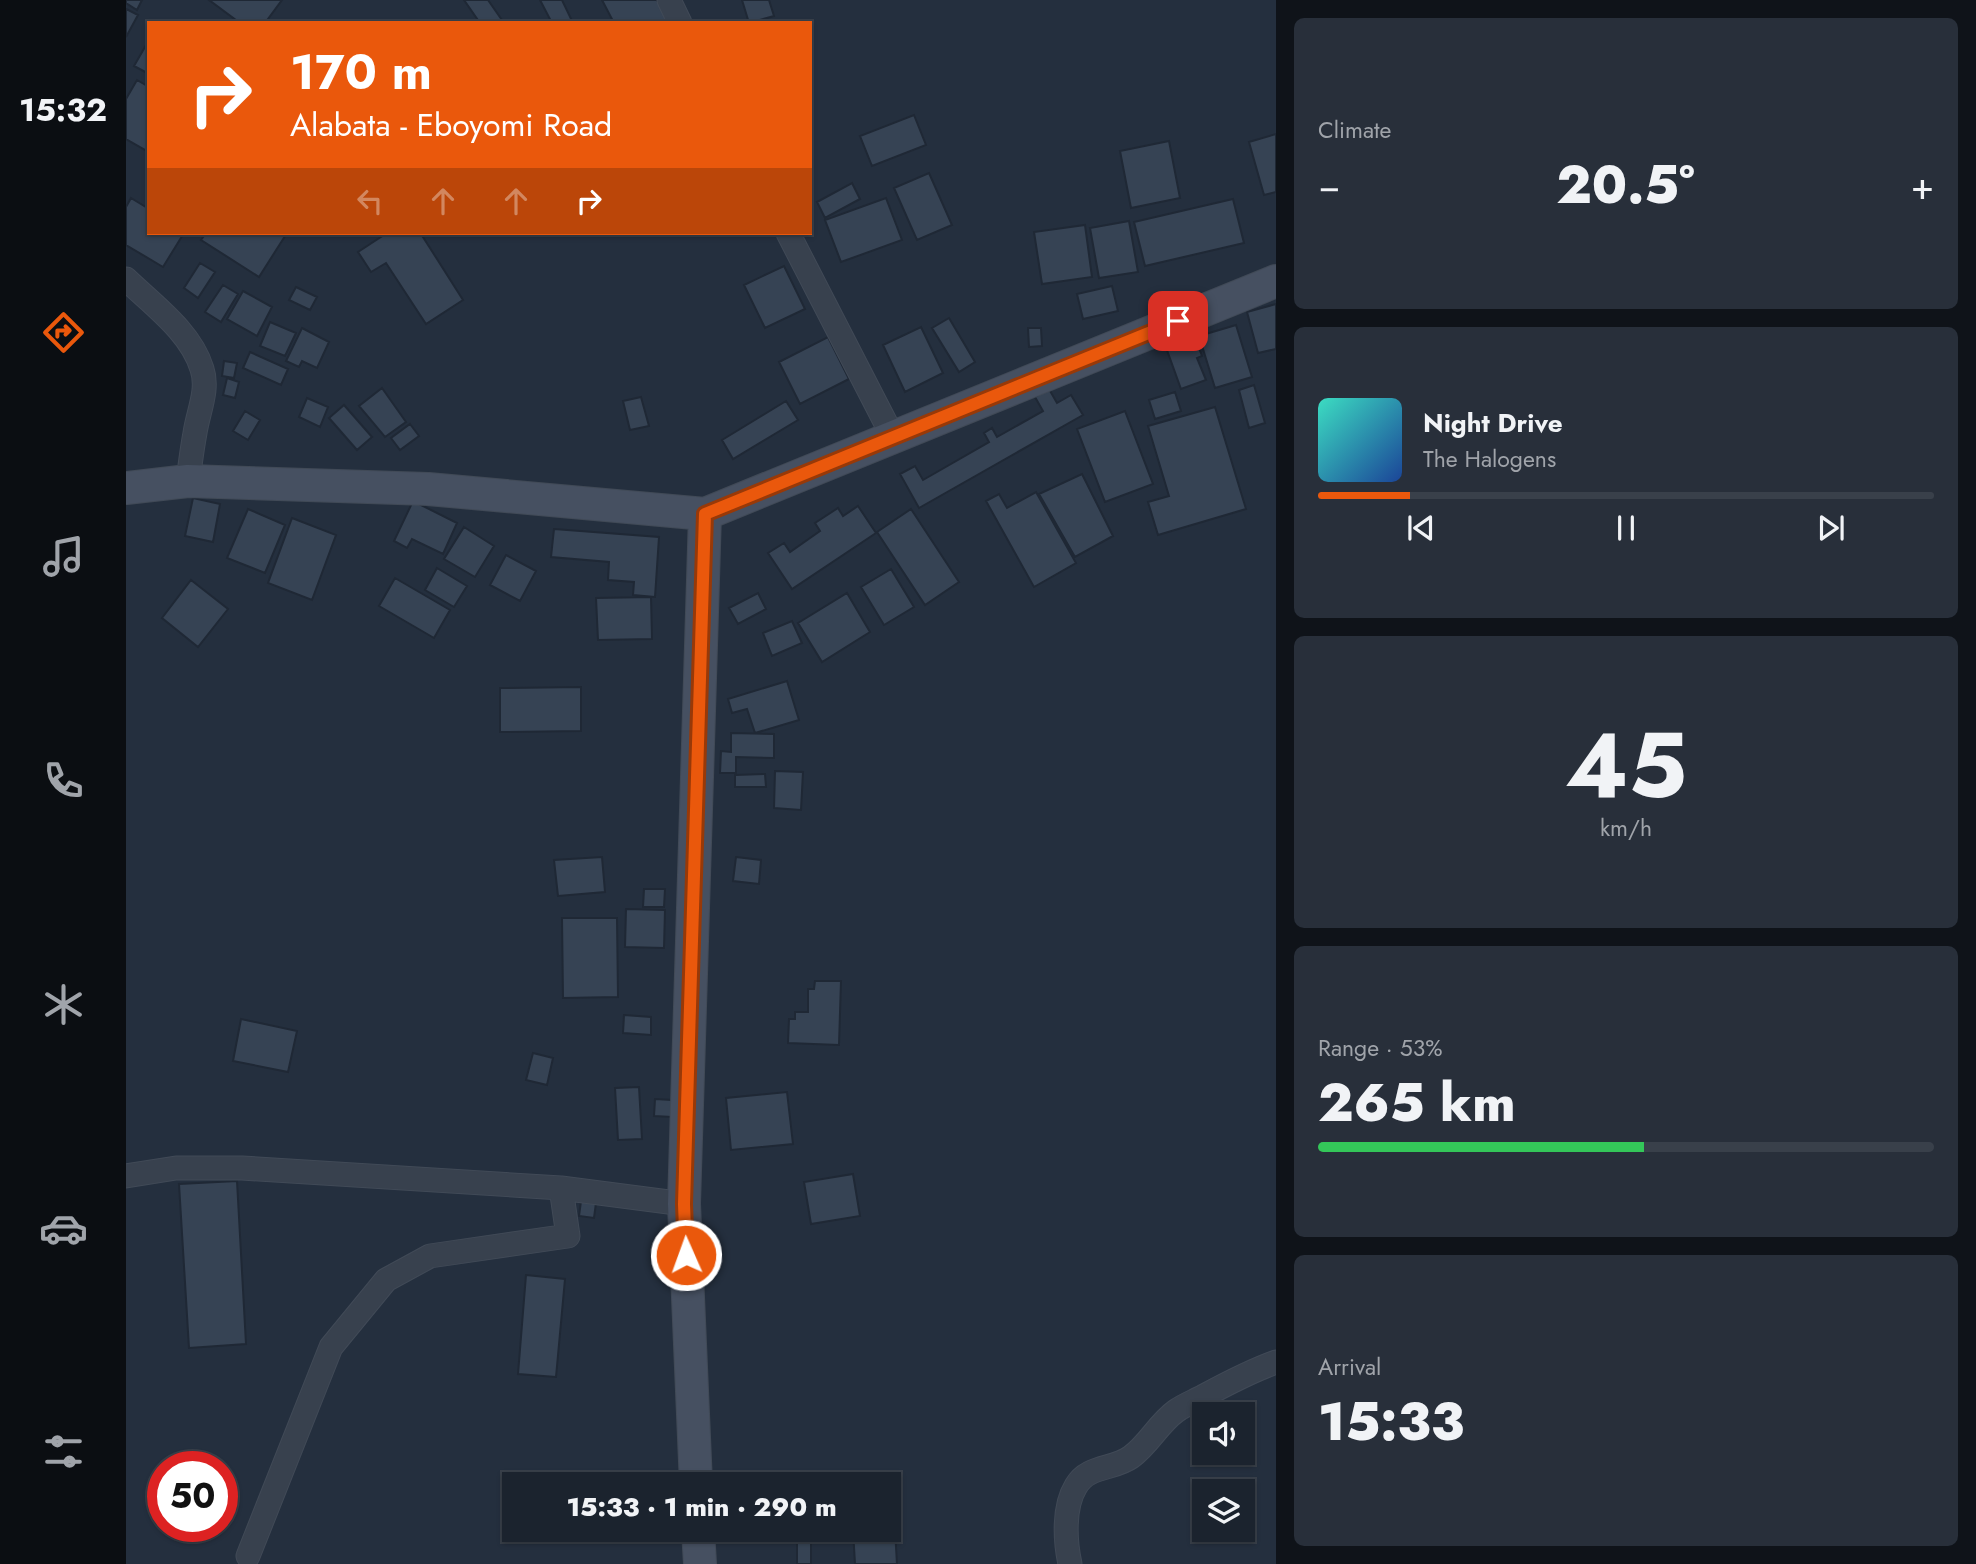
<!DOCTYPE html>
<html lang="en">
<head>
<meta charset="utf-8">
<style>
	body { margin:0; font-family:Jost,sans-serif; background:#282f3a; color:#f1f3f6; height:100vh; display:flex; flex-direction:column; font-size:26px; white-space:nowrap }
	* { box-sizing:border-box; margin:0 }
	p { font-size:23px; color:#a0a4aa }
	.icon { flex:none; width:38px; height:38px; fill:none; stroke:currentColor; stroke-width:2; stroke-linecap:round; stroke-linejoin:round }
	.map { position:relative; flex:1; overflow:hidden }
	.side { display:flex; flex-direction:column; gap:18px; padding:18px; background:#0f1319; width:700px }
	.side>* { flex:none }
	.banner { position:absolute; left:21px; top:21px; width:665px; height:214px; border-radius:0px; box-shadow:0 2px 5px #0004,0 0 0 2px #39404a; background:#ea580c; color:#fff; overflow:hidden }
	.tools { position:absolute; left:1066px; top:1402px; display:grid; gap:14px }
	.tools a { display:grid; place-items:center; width:63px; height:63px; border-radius:0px; background:#1b232e; box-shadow:0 2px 5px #0004,0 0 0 2px #39404a; font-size:35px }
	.speed { position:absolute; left:21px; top:1451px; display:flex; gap:14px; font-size:35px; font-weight:700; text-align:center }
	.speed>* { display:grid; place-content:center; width:91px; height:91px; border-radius:50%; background:#1b232e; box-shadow:0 2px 5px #0004,0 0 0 2px #39404a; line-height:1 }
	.speed .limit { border:10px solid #d22; background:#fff; color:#111 }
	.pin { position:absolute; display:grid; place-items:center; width:60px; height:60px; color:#fff; margin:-30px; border-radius:14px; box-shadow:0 4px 10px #0006 }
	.me { position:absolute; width:77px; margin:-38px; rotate:358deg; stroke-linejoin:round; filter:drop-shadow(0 0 5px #0008) }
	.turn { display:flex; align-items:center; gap:24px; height:147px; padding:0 28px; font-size:32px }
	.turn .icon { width:91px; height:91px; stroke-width:2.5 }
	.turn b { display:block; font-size:49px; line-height:60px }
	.lanes { display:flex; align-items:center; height:66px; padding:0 28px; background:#0003; justify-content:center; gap:35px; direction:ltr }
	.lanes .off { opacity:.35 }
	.big { font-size:52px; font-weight:800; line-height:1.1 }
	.side .card { flex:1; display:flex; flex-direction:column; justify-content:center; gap:10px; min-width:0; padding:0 24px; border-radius:10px; background:#282f3a }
	.side .dial { align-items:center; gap:0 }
	.dial b { font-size:91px; line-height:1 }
	.song { display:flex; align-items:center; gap:21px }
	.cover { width:84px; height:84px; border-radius:10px; background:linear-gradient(135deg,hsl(170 70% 55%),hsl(220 70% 35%)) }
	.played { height:7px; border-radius:4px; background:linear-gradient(90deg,#ea580c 15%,#39404a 15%) }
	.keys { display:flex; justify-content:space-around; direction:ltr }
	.heat { display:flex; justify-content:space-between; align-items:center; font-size:38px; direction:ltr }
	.charge { height:10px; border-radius:5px; background:linear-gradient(90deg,#34c759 53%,#39404a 0) }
	.trip { position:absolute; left:376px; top:1472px; width:399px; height:70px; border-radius:0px; background:#1b232e; box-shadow:0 2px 5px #0004,0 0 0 2px #39404a; font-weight:800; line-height:70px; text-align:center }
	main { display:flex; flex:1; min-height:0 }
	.tabs { display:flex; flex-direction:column; width:126px; justify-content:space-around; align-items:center; background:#0b0e12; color:#a0a4aa }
	.tabs .icon { width:49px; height:49px }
	.tabs .active { color:#ea580c }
	.tabs b { font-size:32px; color:#f1f3f6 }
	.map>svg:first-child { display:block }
</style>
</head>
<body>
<main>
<nav class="tabs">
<b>15:32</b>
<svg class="icon active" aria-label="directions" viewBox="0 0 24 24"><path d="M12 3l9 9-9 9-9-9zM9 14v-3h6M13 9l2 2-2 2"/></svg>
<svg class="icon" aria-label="music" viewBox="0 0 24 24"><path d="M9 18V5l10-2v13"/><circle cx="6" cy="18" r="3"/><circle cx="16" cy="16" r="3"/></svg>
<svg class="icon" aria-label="phone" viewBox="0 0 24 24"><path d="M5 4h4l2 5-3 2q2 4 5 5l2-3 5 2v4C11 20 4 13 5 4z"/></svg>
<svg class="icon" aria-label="climate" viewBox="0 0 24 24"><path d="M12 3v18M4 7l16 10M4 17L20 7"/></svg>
<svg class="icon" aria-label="car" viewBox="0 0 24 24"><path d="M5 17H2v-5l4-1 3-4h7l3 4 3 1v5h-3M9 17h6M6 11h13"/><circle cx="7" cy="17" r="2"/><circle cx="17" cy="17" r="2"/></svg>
<svg class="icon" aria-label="filters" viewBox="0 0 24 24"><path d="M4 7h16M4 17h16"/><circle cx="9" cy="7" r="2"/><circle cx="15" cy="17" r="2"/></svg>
</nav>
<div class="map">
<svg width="1150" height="1564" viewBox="0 0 1150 1564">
	<rect width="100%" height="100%" fill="#242f3e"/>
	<!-- building -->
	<path fill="#364354" stroke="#1f2835" stroke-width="2" d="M0,0h16l-5,10 -11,-7z
		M83,0h73l-17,23h-25z
		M338,0h24l16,23h-24z
		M414,0h22l11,23h-21z
		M476,0h55l13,23h-56z
		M616,0h27l5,16 -25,7z
		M0,9l12,6 -12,22z
		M23,40v34l-15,-8z
		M11,80l12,7v60l-2,4 -21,-12v-40z
		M788,115l12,30 -54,21 -12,-30z
		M1150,134v58l-12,3 -15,-53z
		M1043,141l11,57 -49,10 -11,-57z
		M803,173l23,52 -35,15 -23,-52z
		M726,183l8,16 -35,19 -8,-16z
		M5,198l18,11v24h35l-21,34 -37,-22v-38z
		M760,198l16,42 -61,22 -16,-42z
		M1107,199l11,44 -99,23 -11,-44z
		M1003,221l9,51 -39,6 -9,-50z
		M959,225l7,52 -50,7 -8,-52z
		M80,233h81l-28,44 -58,-37z
		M261,233h43l-7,4 40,63 -37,24 -40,-61 -15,9 -13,-20z
		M74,263l15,9 -17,26 -14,-10z
		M658,266l21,43 -40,19 -21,-43z
		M97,285l15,9 -17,28 -16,-10z
		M986,286l6,25 -35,8 -6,-25z
		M170,287l21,10 -7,13 -21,-10z
		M117,291l29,16 -15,29 -30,-17z
		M1150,304v45l-18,4 -11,-41z
		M823,318l26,44 -16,10 -27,-44z
		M144,322l26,11 -11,23 -25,-10z
		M1110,325l16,52 -37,11 -16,-52z
		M795,327l22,46 -38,19 -22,-47z
		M176,328l27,14 -12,26 -15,-7 -3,6 -13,-6z
		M902,328h13l1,18 -13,1z
		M1066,329l10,27 -5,2 9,22 -25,9 -18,-50z
		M702,337l21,42 -49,25 -21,-42z
		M124,352l38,17 -7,16 -38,-17z
		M98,361l13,2 -3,15 -12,-2z
		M101,378l12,4 -4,16 -12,-3z
		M1128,385l11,38 -16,5 -10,-38z
		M256,388l24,34 -21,15 -26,-31z
		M923,389l8,14 14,-8 12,20 -164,93 -19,-34 15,-8 8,14 66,-38 -5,-9 8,-5 5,9 46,-26 -8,-14z
		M1049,392l6,19 -26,8 -6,-19z
		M515,397l8,29 -19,4 -7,-29z
		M181,398l21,9 -8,20 -21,-10z
		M660,401l12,19 -65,39 -11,-19z
		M218,405l28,32 -15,13 -28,-32z
		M1089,407l31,102 -88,26 -10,-33 21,-6 -21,-70z
		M119,411l15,9 -12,20 -15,-9z
		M999,411l28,73 -48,18 -28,-73z
		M284,424l9,12 -19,14 -9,-12z
		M956,474l31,62 -38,21 -36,-63z
		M910,492l40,71 -42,24 -48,-86 13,-7 8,14z
		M67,498l27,6 -7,38 -28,-6z
		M287,501l44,22 -14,31 -31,-15 -5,9 -13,-7z
		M732,506l18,27 -84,56 -24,-36 16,-10 6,9 30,-21 -5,-8 23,-15 5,8z
		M122,509l37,16 -20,48 -38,-15z
		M785,509l48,73 -34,23 -48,-73z
		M166,518l44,17 -24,65 -44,-17z
		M338,527l30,19 -19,31 -31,-18z
		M428,529l105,8 -4,60 -22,-2 1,-13 -26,-2 1,-18 -58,-5z
		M380,555l30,16 -16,30 -30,-16z
		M311,568l30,18 -13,21 -29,-17z
		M765,569l23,38 -30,18 -23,-38z
		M269,578l55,32 -16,28 -55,-32z
		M65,580l37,29 -30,38 -36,-29z
		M632,593l8,16 -28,15 -9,-16z
		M721,593l23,39 -48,30 -24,-39z
		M525,597l1,42 -54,1 -2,-42z
		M666,621l10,22 -30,13 -9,-23z
		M661,681l12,39 -44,13 -8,-24 -15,4 -4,-14z
		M455,687v44l-81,1v-44z
		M605,733l43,1v24l-38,-1v16h-16l1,-22 10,1z
		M649,771l28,1 -2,38 -27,-2z
		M639,774l1,13h-31v-12z
		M476,857l3,35 -47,4 -4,-36z
		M610,857l25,3 -2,24 -26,-3z
		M518,889h21l-1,18h-21z
		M500,909l39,1 -1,38 -39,-1z
		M436,918h55l1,79 -55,1z
		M689,981h26l-2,64 -51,-2 1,-24h6v-7h13v-23h6z
		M498,1015l27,2v18l-28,-2z
		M115,1019l56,12 -9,41 -55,-11z
		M407,1053l20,5 -6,27 -21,-5z
		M513,1087l3,52 -24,1 -3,-52z
		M661,1092l6,52 -62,6 -5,-52z
		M529,1099l17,1v17l-18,-1z
		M727,1174l7,42 -49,8 -7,-42z
		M111,1181l9,163 -57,4 -10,-164z
		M455,1201l15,2 -2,15 -15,-2z
		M400,1275l39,4 -9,98 -38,-3z
		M769,1529l2,35h-42l-2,-34z
		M671,1542h14v22h-14z"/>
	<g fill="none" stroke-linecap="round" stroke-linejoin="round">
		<!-- street casing -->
		<g stroke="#414a57" stroke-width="25">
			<path id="street" d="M543,0l11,23
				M662,233l106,206
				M0,279c27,26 65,53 76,90 7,21 -4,43 -7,64 -3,16 -5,32 -7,48
				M0,1176l50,-8h66l319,20 123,16
				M122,1556l83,-209 55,-67 44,-24 138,-20 -7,-48
				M944,1564c-5,-23 -7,-57 6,-78 12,-21 37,-16 55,-29 18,-13 27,-33 45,-46 8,-6 19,-10 28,-15 24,-13 47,-25 72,-34"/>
		</g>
		<!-- secondary casing -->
		<g stroke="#414a57" stroke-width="34">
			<path id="secondary" d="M0,488l62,-7 240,8 277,25
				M570,1484l-12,-280 21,-690 571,-233
				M572,1530l2,34"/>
		</g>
		<!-- street -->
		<use href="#street" stroke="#38414e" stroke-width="23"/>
		<!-- secondary -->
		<use href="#secondary" stroke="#465061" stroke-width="32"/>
	</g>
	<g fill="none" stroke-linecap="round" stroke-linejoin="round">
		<!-- route casing -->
		<g stroke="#983908" stroke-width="18">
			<path id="route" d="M560,1255l-2,-51 21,-690 473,-193"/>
		</g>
		<!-- route -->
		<use href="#route" stroke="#ea580c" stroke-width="12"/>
	</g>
</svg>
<div class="tools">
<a><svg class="icon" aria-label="sound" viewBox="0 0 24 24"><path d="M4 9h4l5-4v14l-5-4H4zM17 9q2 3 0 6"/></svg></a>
<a><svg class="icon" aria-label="layers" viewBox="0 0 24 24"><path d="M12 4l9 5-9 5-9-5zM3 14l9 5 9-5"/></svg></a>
</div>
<div class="speed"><div class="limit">50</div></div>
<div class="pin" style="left:1052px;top:321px;background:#d93025"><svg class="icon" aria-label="arrive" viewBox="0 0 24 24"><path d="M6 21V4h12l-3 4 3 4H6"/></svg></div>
<svg class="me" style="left:560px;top:1255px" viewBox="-20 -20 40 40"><circle r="17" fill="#ea580c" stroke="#fff" stroke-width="3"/><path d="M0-11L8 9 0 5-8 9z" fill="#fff"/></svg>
<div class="trip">15:33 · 1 min · 290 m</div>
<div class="banner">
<div class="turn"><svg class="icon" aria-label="right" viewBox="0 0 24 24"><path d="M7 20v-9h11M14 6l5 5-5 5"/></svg><div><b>170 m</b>Alabata - Eboyomi Road</div></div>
<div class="lanes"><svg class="icon off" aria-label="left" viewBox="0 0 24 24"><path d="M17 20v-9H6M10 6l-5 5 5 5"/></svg><svg class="icon off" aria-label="ahead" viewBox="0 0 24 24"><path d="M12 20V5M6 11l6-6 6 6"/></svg><svg class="icon off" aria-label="ahead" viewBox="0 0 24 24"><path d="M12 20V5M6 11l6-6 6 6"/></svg><svg class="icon" aria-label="right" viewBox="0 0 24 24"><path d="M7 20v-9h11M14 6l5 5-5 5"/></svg></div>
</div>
</div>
<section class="side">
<div class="card"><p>Climate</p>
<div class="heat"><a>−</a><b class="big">20.5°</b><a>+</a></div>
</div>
<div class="card">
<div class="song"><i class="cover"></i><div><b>Night Drive</b><p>The Halogens</p></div></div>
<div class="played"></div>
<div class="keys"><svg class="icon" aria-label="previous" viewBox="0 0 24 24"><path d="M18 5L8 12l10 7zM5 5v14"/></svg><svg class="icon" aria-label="pause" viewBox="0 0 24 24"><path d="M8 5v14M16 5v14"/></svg><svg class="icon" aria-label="next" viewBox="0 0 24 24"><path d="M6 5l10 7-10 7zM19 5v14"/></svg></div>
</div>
<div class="card dial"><b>45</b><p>km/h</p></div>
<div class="card"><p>Range · 53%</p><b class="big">265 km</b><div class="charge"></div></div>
<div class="card"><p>Arrival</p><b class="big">15:33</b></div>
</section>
</main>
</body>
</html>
